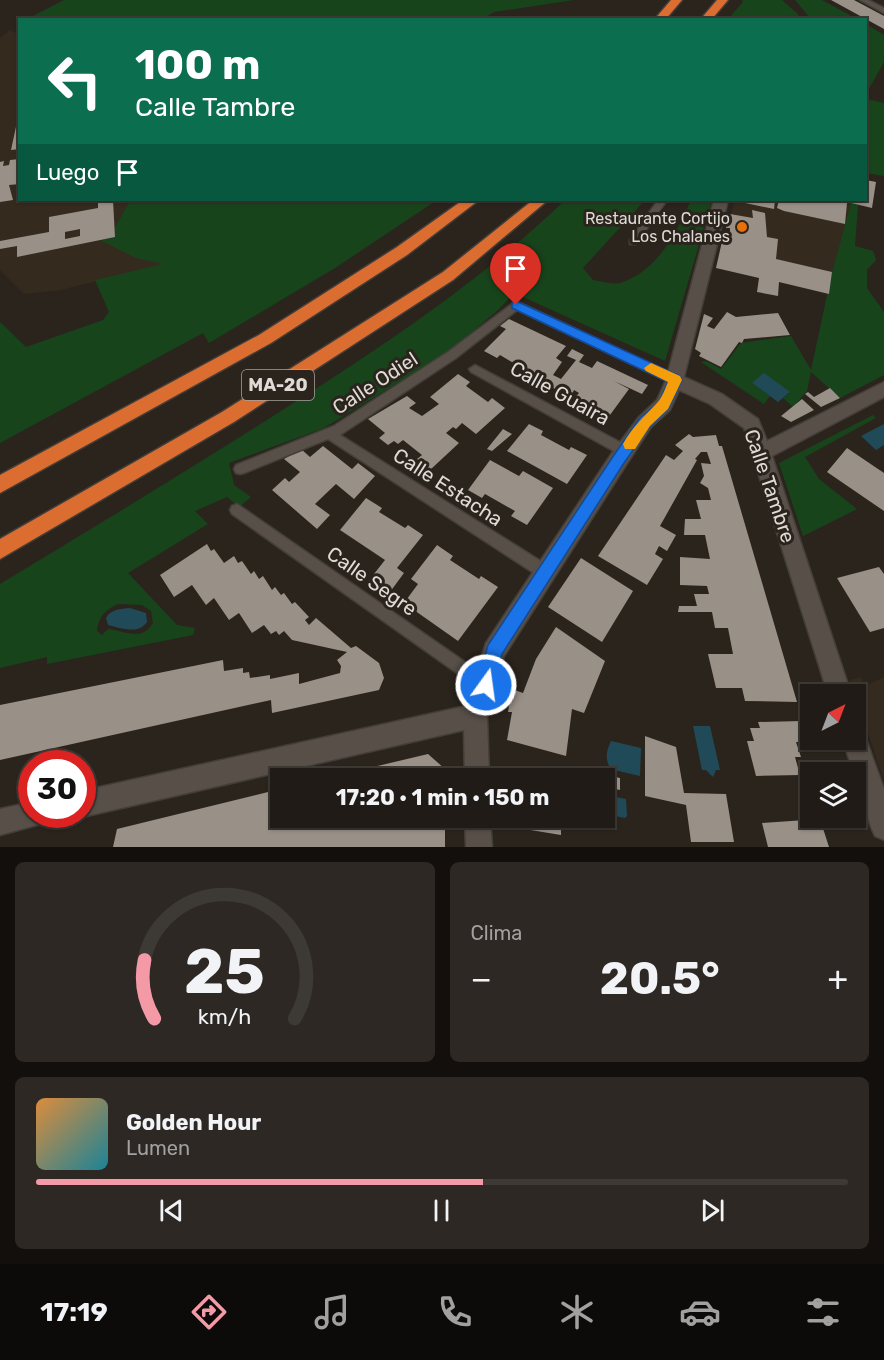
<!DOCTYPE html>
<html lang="es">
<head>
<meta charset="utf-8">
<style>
	body { margin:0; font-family:Rubik,sans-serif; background:#2d2823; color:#f1f3f6; height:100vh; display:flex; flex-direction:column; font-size:22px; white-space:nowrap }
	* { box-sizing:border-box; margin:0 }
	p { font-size:20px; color:#a2a1a1 }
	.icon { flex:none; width:33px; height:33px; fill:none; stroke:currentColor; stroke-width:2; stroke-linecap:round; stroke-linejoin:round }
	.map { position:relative; height:847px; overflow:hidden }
	.side { display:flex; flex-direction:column; gap:15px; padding:15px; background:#120f0c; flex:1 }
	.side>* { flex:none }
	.banner { position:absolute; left:18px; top:18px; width:849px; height:183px; border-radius:0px; box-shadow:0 2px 4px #0004,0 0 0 2px #3d3935; background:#0b6e4f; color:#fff; overflow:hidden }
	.needle { width:39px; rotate:42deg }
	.controls { position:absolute; left:800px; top:684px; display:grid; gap:12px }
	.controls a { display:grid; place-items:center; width:66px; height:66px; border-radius:0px; background:#201b16; box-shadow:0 2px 4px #0004,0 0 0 2px #3d3935; font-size:30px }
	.speed { position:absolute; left:18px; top:750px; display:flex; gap:12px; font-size:30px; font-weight:700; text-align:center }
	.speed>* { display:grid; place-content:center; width:78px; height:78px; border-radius:50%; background:#201b16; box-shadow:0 2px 4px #0004,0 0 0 2px #3d3935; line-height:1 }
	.speed .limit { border:9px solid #d22; background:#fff; color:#111 }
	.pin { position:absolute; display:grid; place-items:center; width:51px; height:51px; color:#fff; margin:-62px -26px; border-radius:50% 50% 50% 0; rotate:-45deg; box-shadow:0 0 6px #0007 }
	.pin .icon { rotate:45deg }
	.me { position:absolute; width:66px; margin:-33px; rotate:14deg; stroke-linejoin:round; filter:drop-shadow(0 0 4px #0008) }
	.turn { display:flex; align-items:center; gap:21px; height:126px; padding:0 18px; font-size:27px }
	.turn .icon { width:78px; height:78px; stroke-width:2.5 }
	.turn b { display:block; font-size:42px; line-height:51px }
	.then { display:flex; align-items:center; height:57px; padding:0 18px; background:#0003; gap:12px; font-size:22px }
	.big { font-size:45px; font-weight:700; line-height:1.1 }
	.side .tile { flex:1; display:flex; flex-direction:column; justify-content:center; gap:9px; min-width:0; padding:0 21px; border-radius:9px; background:#2d2823 }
	.side .dial { align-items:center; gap:0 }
	.dial svg { height:156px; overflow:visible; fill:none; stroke:#3d3935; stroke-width:7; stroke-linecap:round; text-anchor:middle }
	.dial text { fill:#f1f3f6; stroke:none }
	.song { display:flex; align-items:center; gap:18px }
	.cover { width:72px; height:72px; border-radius:9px; background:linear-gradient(135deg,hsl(30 70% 55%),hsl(190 70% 35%)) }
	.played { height:6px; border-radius:3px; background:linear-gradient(90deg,#f49aa6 55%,#3d3935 55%) }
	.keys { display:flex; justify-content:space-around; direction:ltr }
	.heat { display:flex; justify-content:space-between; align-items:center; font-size:33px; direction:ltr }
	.side .tiles { flex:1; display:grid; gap:15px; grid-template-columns:1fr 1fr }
	.tile:last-child { grid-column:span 2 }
	.trip { position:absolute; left:270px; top:768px; width:345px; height:60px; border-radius:0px; background:#201b16; box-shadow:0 2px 4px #0004,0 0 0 2px #3d3935; font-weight:700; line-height:60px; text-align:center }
	.tabs { display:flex; height:96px; justify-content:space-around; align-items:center; background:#0d0b09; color:#a2a1a1 }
	.tabs .icon { width:42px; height:42px }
	.tabs .active { color:#f49aa6 }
	.tabs b { font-size:27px; color:#f1f3f6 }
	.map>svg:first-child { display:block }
</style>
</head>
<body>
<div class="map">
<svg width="884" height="847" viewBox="0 0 884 847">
	<rect width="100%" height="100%" fill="#2a241d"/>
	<!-- built -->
	<path fill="#352a1e" d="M10,30l6,3 3,-2 1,169h110l-15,27v10l-14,3 64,24 -104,26 -37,4 -24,-24v-232z
		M734,200h118l-20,72 -3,22 -113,-26 7,-31 7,1v-9l-4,-1v-5h4z
		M861,677l4,9 19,-9v104l-34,-101z"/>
	<!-- green -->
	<path fill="#18441c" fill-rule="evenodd" d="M64,0h510l-80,12 -13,8 -454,-1z
		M742,0h40l16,14 2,5h-72l15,-17z
		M795,0h27l35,19h-46z
		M866,24l18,11v27l-18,32z
		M866,99l18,4v73l-18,-3z
		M130,200h307l-102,68 -126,75 -6,-10 -203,110v-121l26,25 77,-27 6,-8 -14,-32 68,-16 -27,-6 -36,-18 15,-3v-10z
		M565,200h80l-62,68 10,12c7,1 20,5 27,3 38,-12 56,-50 71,-83h21l-47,161 -151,-68 -16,17 -48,41 -126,77 -95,35 5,22 17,12 -12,10 -12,-10 -32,14 13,13 -80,49 49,52 18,3 -2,7 -146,29v-7l-47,11v-84c90,-54 178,-108 267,-164 104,-66 209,-134 298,-220zM118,604l24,1 9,6 2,12c-12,19 -27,8 -45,6l-6,6 -5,-4c1,-14 8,-21 21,-27z
		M851,203l7,2 -3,41 18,5 3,9 -9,10v18l17,24v63l-44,23 -29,-26 -4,19 -14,16 -10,-9 7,-5 -38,-10 18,13 -6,8 -63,-42 5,-1 15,8 20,-26 50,-7 20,34 21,-98z
		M873,415l3,3 -71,39 14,22 38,30 -54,27 -24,-73z"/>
	<!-- water -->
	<path fill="#204a58" d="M764,373l26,19 -12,10 -26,-19z
		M884,424v21l-8,5 -15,-14z
		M130,608l16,5 1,9c-9,13 -26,6 -39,3l-2,-7c5,-9 14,-9 24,-10z
		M693,726h17l10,44h-4l-3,7 -7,-7h-4z
		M611,741l30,7 -1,28 -30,-7c-5,-13 -4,-16 1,-28z
		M605,795l21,4 1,17 -2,2 -20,-4z"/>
	<!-- building -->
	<path fill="#999087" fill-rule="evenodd" d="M831,0h23l30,16v13z
		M17,122h3v27l-9,1z
		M20,159v25l-11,1 4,15 -13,2v-40l4,-1 -1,5 6,-1 1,-5z
		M866,180l10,2 -4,26 -21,-5 1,-3h14z
		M113,200l2,37 -98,20v-11l-17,3v-8l49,-9v-15l49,-9v-5zM80,229v7l-15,3v-7z
		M731,200h44l-1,9z
		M779,200h50l18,3 -2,21 -61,-13 -7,-3z
		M752,210l13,3 2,24 11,2 -2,20 56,13 -3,22 -50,-12 -1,14 -21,-4 2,-14 -43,-10 7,-31 7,1v-10h-4v-5h4v-9l23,4z
		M727,312l9,5 42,-4 12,22 -46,4 -2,4 -3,-1 -18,25 -22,-11 2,-3 -6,-4 9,-35 9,4 -6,8 7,3z
		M509,319l57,27 -10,12 6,4 -9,13 8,4 15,-19 -9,-4 5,-7 12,6 -5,7 13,6 5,-7 51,24 -6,9 -28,-13 15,8 -19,26 -14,-8 -8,10 -18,-14 9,-10 -5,-3 -2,4 -15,-8 -2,3 -18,-11 -3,3 -13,-8 4,-3 -25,-15 -3,3 -13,-7 22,-22 -6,-3z
		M458,374l12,8 -4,4 22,16 4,-4 13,10 -29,26 -14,-11 -6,6 -3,-2 -7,6 13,10 -29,27 -13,-11 5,-4 -19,-15 -5,4 -4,-3 -6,4 -9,-7 6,-5 -17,-14 39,-23 9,7 -7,5 13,8 17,-12 -9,-7z
		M830,388l10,10 -19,9 -16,-13 3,-2 6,5z
		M802,399l12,11 -23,12 -10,-6z
		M529,424l14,7 -2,4 28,15 2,-3 16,8 -20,29 -60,-33z
		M503,429l9,5 -20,17 -5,-2z
		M689,434l4,3 23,-2 3,11h3l75,256 -52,-1 -3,-13h-26l-8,-34h25l-5,-26h-13l-3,-16h-34l1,-6h18l-3,-12h15l-2,-8 -27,-1v-28l30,2 -5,-24h-21l1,-16h16l-5,-19h15l-3,-12 -8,-5 4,-7 -3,-13 10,1 -4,-12h-6l-6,7 2,1 -37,66 16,9 -9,16 -8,-5 -4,8 8,5 -16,26 -49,-29 68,-101 8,5 9,-9 -8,-6z
		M323,446l29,23 6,-6 17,13 -21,23 -18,-15 -21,20 15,11 -13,14 -45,-39 13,-12 4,4 11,-10 -16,-13 17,-10 9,8z
		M847,448l37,25v38l-57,-39z
		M490,460l29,16 4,-5 30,17 -26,37 -16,-9 4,-5 -30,-17 -3,4 -14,-8z
		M366,498l16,10 -3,4 26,16 3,-3 15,10 -26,33 7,5 -14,19 -20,-13 15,-19 -45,-30z
		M207,544l4,7 3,-2 10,14 10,-7 4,7 4,-2 9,13 3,-3 5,8 4,-3 9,14 3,-3 6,8 3,-2 8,11 3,-2 14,15 -4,3 4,5 7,-7 35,30 5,-2 23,17 5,15 -5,12 -107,23 -1,-13 -271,60v-55l223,-45 1,11 19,-3v5l6,-1 1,6 20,-3v4l29,-6v11l41,-11 1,-7 -4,-6 10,-8 -55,-12 -8,-9 -5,4 -3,-4 -5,3 -7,-9 -12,8 -13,-20 -10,7 -15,-22 -8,7 -14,-20 -18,12 -14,-22z
		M437,545l16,11 -3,4 29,19 2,-3 17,11 -40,54 -54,-38 14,-19 -7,-5z
		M581,558l52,33 -31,51 -54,-35z
		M879,567l5,7v54l-14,4 -33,-54z
		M556,627l49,34 -21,52 -12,-4 -6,47 -59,-16 5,-28h-4l4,-23 11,4 13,-34z
		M801,721l6,21h-11l5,15h-6l5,18 -44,1 -9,-35h7l-4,-13h10l-2,-6z
		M645,736l31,11 8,46 42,1 8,48h-43l-5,-37 -41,-9z
		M428,754l17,15v9h-118z
		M605,775l15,3v12l-15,-3z
		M280,789v29h165v29h-332l4,-18z
		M512,818h49v17l-49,-8z
		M820,819l9,28h-61l-6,-24z"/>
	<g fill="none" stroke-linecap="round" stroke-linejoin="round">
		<!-- lane casing -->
		<g stroke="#443e38" stroke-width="3">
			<path id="lane" d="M860,0h8l16,8v5z
				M658,200h9l-31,44h-6v-4z
				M516,301l163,76 2,3 -6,4 -4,-1 -154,-73 -61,48 -116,77 210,132 2,5 -2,5 -5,2 -5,-2 -212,-138 -84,34 -4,1 -4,-1 -2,-4 2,-4 98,-39 114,-74z
				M475,365l154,82 2,4 -2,4 -4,1 -4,-1 -150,-83 -2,-3z
				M237,504l254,176 3,5 -3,5 -5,3 -5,-3 -249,-176 -2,-4 2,-4z"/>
		</g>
		<!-- street casing -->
		<g stroke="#443e38" stroke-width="3">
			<path id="street" d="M714,200h14l-44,177 38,17 36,25 9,22 117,-59v15l-112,59 79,238h-23l-84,-266 -34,-24 -31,-14 -9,20 -19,17 -25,38 -122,191 -17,60 2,62h-24l-1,-48 -382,87 -5,-3h5v-23l384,-85 20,-63 126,-190 27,-36 18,-17 9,-20z
				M855,727l8,4 21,58v51l-9,-4 -4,-9 -28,-87h12z
				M32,802v12h15l-3,9 -44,12v-26z
				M465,818h25l2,29h-26z"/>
		</g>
		<!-- highway casing -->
		<g stroke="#443e38" stroke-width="3">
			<path id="highway" d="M671,0h11l-17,20h-11z
				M717,0h11l-17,20h-11z
				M463,200h16l-72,55 -136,88 -271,150v-18l259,-140 138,-88z
				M533,200h15l-95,80 -219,142 -234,137v-20l222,-127 221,-140z"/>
		</g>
		<!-- lane -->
		<use href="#lane" fill="#574f48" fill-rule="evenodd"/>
		<!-- street -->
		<use href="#street" fill="#574f48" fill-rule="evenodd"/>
		<!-- highway -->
		<use href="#highway" fill="#db6d30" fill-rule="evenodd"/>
	</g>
	<!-- route -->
	<path fill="#1a73e8" stroke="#114b97" stroke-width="1.5" d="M516,301l164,75 2,4 -14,29 -18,17 -26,37 -122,191 -10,37 -6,2 -6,-2 -3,-6 11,-40 126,-190 26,-37 19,-16 9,-20 -156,-74v-6z"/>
	<!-- slow -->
	<path fill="#f59e0b" d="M651,363l29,13 2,4 -14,29 -18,17 -15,23h-10l-2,-5c9,-17 21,-27 34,-41 5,-5 8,-14 11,-21l-22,-11 -2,-3z"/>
	<!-- markers -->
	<circle fill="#e8710a" stroke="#2a241d" stroke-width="2" cx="742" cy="227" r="6"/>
	<g text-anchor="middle" stroke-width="6" stroke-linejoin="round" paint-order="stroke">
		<!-- far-poi labels -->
		<g font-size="16" fill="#dfdad5" stroke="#2a241d" text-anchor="end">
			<text x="730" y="224">Restaurante Cortijo<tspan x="730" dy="18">Los Chalanes</tspan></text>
		</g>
		<!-- shield labels -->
		<rect fill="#2a241d" stroke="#a9a39e" stroke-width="1.5" x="242" y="370" width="72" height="30" rx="4.5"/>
		<g font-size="18" font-weight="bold" fill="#dfdad5">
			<text x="278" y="391">MA-20</text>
		</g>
		<!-- street labels -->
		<g font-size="20" fill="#dfdad5" stroke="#2a241d">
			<text transform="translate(375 383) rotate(-33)" y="7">Calle Odiel</text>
			<text transform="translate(560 393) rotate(29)" y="7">Calle Guaira</text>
			<text transform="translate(770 486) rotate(71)" y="7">Calle Tambre</text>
			<text transform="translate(448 487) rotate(33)" y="7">Calle Estacha</text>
			<text transform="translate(372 581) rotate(35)" y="7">Calle Segre</text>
		</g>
	</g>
</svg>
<div class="controls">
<a><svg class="needle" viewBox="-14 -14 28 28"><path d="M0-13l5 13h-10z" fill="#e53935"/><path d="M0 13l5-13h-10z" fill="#a2a1a1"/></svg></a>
<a><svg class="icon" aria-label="layers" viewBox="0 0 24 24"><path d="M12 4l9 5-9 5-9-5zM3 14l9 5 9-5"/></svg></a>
</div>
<div class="speed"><div class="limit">30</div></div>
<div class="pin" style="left:516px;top:305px;background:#d93025"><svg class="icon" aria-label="arrive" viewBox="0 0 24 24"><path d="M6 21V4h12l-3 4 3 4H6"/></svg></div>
<svg class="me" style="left:486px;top:685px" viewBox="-20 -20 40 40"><circle r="17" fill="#1a73e8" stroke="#fff" stroke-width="3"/><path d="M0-11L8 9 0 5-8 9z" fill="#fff"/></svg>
<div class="trip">17:20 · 1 min · 150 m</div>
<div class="banner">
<div class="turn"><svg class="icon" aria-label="left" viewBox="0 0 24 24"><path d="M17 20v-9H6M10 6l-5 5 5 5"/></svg><div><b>100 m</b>Calle Tambre</div></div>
<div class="then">Luego<svg class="icon" aria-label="arrive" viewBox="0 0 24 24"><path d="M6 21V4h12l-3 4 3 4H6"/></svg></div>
</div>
</div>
<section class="side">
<div class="tiles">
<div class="tile dial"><svg viewBox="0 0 100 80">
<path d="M14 69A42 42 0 1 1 86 69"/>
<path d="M14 69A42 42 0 0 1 9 39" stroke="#f49aa6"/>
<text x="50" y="56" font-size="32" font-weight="700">25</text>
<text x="50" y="72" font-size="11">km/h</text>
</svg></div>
<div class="tile"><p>Clima</p>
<div class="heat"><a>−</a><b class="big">20.5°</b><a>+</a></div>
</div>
<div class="tile">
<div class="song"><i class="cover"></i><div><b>Golden Hour</b><p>Lumen</p></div></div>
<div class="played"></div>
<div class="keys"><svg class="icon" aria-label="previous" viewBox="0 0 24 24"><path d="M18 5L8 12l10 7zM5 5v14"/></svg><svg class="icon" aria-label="pause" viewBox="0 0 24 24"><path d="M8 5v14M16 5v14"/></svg><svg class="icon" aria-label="next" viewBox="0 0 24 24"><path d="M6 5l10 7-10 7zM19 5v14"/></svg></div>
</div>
</div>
</section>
<nav class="tabs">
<b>17:19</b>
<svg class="icon active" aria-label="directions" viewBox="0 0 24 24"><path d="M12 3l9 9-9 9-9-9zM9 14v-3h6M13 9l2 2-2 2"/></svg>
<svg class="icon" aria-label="music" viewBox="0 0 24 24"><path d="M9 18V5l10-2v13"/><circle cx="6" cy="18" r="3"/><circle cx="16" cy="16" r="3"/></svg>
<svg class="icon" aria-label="phone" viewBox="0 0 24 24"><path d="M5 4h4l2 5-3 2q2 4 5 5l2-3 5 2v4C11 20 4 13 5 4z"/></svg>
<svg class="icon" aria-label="climate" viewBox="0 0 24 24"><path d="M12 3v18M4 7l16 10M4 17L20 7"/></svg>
<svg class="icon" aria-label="car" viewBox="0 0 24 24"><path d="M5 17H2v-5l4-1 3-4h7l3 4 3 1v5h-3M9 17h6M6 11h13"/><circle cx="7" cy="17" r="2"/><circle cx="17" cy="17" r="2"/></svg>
<svg class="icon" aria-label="filters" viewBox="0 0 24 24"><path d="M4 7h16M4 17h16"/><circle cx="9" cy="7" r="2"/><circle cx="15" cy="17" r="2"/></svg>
</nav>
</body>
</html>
